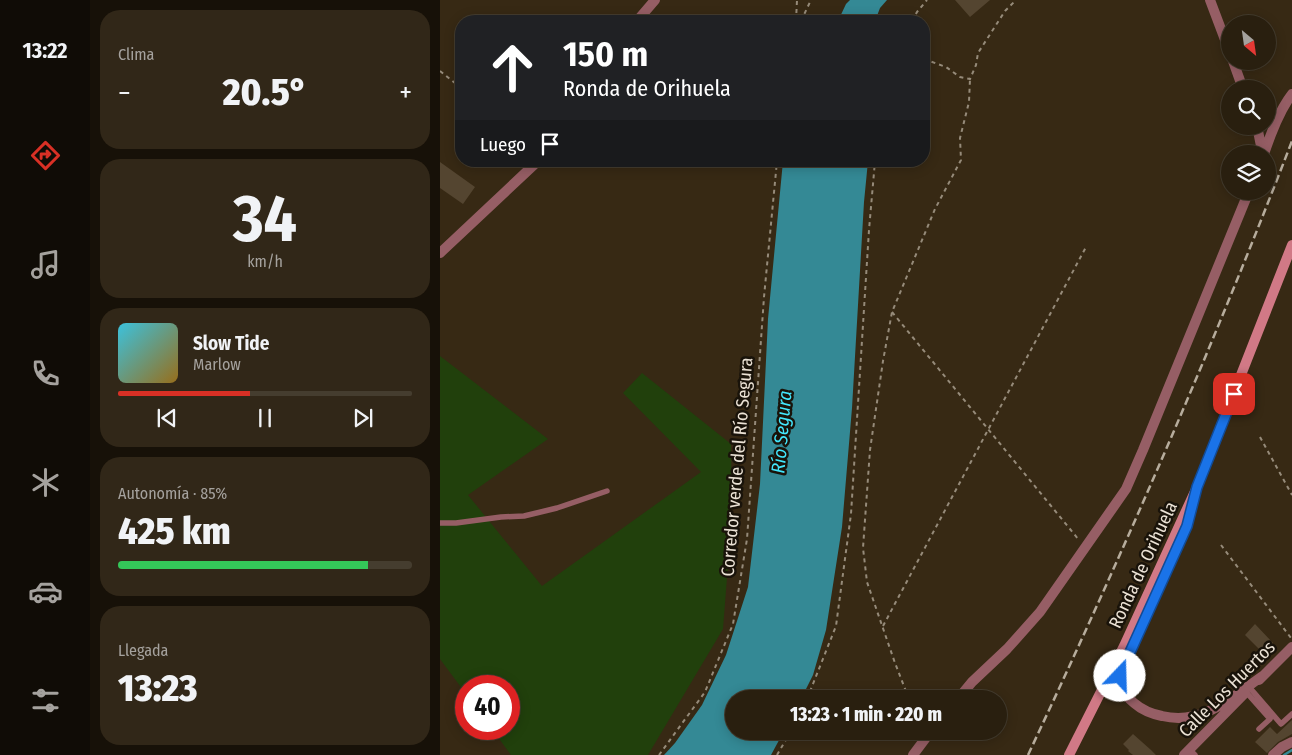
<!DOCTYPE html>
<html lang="es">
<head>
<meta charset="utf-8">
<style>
	body { margin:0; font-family:"Fira Sans Condensed",sans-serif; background:#312718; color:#f1f3f6; height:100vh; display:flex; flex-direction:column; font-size:19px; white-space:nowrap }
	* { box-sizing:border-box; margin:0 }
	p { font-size:16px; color:#a5a29e }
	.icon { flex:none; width:28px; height:28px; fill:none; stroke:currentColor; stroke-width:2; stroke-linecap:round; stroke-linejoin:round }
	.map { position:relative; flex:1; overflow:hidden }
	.drawer { display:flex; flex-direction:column; gap:10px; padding:10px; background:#171108; width:350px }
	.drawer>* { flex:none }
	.banner { position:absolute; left:15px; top:15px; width:475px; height:152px; border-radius:20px; box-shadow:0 2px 12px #0003,0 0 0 1px #453d2f; background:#202124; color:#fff; overflow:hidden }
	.needle { width:32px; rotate:151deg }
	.fabs { position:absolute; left:781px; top:15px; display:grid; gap:10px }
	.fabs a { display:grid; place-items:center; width:55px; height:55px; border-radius:50%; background:#291f0f; box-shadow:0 2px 12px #0003,0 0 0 1px #453d2f; font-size:25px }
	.speed { position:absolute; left:15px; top:675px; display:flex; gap:10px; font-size:25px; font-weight:700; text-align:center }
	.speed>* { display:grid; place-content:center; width:65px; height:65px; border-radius:50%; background:#291f0f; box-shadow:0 2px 12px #0003,0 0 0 1px #453d2f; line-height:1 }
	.speed .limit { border:8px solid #d22; background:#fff; color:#111 }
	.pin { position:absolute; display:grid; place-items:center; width:42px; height:42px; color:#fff; margin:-21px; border-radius:10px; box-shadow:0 2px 8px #0006 }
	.me { position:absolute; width:55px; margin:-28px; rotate:21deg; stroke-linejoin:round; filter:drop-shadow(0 0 4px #0008) }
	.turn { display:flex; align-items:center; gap:18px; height:105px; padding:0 25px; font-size:22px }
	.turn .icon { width:65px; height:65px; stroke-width:2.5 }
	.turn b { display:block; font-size:35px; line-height:42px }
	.then { display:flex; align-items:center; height:48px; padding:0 25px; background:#0003; gap:10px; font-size:19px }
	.big { font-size:38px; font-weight:800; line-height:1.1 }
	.drawer .tile { flex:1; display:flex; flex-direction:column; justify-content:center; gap:8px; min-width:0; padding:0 18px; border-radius:20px; background:#312718 }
	.drawer .dial { align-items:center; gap:0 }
	.dial b { font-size:65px; line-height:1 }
	.song { display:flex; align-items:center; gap:15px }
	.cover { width:60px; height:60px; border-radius:8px; background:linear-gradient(135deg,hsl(190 70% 55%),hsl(40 70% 35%)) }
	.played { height:5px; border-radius:2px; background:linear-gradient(90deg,#d93025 45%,#453d2f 45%) }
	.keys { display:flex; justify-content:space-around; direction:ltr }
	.heat { display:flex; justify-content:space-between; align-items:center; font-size:28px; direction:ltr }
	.charge { height:8px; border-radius:4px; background:linear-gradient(90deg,#34c759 85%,#453d2f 0) }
	.trip { position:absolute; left:285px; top:690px; width:282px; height:50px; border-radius:25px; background:#291f0f; box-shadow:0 2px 12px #0003,0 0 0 1px #453d2f; font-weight:800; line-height:50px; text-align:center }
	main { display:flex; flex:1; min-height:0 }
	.tab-bar { display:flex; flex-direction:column; width:90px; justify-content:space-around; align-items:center; background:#100c06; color:#a5a29e }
	.tab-bar .icon { width:35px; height:35px }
	.tab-bar .active { color:#d93025 }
	.tab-bar b { font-size:22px; color:#f1f3f6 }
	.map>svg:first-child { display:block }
</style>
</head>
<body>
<main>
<nav class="tab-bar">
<b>13:22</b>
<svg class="icon active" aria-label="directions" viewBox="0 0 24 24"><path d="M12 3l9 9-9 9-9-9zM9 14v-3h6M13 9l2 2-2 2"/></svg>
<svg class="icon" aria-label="music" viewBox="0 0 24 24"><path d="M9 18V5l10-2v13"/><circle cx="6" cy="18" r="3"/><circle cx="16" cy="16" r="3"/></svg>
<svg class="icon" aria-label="phone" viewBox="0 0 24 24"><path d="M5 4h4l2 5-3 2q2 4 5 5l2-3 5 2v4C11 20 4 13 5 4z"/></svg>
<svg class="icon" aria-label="climate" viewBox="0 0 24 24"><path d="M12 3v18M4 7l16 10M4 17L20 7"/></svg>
<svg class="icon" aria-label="car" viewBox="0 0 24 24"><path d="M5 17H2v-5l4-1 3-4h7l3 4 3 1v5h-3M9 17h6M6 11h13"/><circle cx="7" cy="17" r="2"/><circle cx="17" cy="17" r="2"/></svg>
<svg class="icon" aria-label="filters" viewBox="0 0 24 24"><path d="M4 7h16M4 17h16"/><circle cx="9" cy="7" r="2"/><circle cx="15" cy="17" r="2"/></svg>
</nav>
<section class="drawer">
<div class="tile"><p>Clima</p>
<div class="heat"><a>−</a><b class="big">20.5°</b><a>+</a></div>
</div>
<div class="tile dial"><b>34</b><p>km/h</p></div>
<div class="tile">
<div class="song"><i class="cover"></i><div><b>Slow Tide</b><p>Marlow</p></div></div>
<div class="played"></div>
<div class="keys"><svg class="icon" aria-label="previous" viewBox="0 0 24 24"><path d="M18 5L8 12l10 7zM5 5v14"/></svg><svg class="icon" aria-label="pause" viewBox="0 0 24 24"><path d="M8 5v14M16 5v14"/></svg><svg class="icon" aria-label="next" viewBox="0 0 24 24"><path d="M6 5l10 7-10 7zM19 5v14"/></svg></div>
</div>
<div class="tile"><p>Autonomía · 85%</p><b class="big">425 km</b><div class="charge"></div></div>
<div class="tile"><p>Llegada</p><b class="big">13:23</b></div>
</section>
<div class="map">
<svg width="852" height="755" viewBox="0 0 852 755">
	<rect width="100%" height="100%" fill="#372914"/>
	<!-- green -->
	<path fill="#21400c" d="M0,356l108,83 -80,56 74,91 159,-114 -78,-79 19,-20 89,71 1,69 -9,116 -75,126h-137l-19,-26h17v-43h-43v8l-26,-35z"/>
	<!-- water -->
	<path fill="#348995" d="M410,0h37l-7,8 -5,13h-37l8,-17z
		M343,161h85l-4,41 -12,206 -10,119 -16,103 -13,45 -12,24h-67v32h50l-13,24h-107l11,-12 27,-38 24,-50 22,-68 12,-103 8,-165z"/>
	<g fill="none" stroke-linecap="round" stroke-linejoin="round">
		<!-- stream -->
		<path stroke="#348995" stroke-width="2.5" d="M844,755l8,-5"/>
	</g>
	<!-- building -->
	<path fill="#544530" d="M515,0h35l-20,17z
		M0,162l35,25 -12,17 -23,-16z
		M815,624l18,19 -10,10 -18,-18z
		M852,720v14l-14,8 -11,11 -12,-11 15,-15 7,7z
		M693,734l18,16 5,5h-23l-5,-4 1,-1 -6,-6z"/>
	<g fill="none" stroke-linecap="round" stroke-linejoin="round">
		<!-- path -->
		<path stroke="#968b7a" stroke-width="2" stroke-dasharray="4 4" stroke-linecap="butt" d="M356,21l1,-21
			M361,21l10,-21
			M472,21l5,-9 10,-12
			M484,59l22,8 14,10 10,2 6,-14 2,-12 27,-42 11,-11
			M0,71l21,17
			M452,312l187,228
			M820,437l32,58
			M781,545l70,93
			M443,626l203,-379
			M367,699l29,-73 15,-112 18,-284 6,-69
			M469,699l-14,-36 -28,-81 -4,-34 7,-98 13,-89 9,-49 43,-103 26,-49 -1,-22 9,-36 1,-23
			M219,755l46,-63 28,-68 14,-85 17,-242 13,-136
			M337,755l14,-24"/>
		<!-- service -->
		<path stroke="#965e65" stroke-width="5.5" d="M0,523h16l45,-6 23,-1 33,-8 50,-17
			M810,688l31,36 11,-10
			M806,692l24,27 -11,10
			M750,750l5,5"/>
		<!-- minor -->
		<path stroke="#965e65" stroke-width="10" d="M770,0l20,53
			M793,61l10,28
			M817,126l4,20v8
			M824,154c7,-21 15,-43 28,-60
			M518,699l14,-17 35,-33 33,-37 86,-123 17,-39 106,-259
			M473,755l18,-24
			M833,755l9,-8 10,-5"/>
		<!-- tertiary -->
		<path stroke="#965e65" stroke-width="10" d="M197,21l18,-21
			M0,253l98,-92
			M753,502l-6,24 -65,144c-3,15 1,24 12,33 8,7 18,11 28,13 41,10 70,-19 102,-41
			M819,680l33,-33
			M744,755l61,-62"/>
		<!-- secondary -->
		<path stroke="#d17986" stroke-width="10" d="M629,755l55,-109 73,-159 95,-242"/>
		<!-- rail -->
		<path stroke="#b7ad9d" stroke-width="2.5" stroke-dasharray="8 4" stroke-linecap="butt" d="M588,755c95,-202 184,-406 264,-614"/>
	</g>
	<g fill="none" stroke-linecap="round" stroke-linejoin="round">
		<!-- route casing -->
		<g stroke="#114b97" stroke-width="12">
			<path id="route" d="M680,676l2,-6 65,-144 10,-39 37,-93"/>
		</g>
		<!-- route -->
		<use href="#route" stroke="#1a73e8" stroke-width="9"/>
	</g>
	<g text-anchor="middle" stroke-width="5" stroke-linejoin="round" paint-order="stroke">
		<!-- street labels -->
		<g font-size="18" fill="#ebe2d5" stroke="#19130a">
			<text transform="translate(297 467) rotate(-85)" y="6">Corredor verde del Río Segura</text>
			<text transform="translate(703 565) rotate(-65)" y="6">Ronda de Orihuela</text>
			<text transform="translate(787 689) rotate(-45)" y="6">Calle Los Huertos</text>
		</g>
		<!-- water labels -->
		<g font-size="19" font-style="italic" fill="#43e6fc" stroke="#19130a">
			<text transform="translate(341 432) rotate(-85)" y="7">Río Segura</text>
		</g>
	</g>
</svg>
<div class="fabs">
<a><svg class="needle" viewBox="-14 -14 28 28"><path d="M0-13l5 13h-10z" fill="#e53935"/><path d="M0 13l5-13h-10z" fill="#a5a29e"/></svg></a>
<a><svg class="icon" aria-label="search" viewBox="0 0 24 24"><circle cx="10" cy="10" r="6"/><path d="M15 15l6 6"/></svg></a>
<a><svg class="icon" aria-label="layers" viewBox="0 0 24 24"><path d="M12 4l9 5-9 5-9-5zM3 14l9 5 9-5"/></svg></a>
</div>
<div class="speed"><div class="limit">40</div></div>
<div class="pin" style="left:794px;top:394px;background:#d93025"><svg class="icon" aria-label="arrive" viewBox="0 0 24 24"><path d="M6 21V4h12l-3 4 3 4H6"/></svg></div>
<svg class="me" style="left:680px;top:676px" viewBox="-20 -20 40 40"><circle r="19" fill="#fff"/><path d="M0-13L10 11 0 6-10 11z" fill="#1a73e8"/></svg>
<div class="trip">13:23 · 1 min · 220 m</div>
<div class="banner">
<div class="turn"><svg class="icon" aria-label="ahead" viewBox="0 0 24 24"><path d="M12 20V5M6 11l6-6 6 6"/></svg><div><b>150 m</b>Ronda de Orihuela</div></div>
<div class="then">Luego<svg class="icon" aria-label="arrive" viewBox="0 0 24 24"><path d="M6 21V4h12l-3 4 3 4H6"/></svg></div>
</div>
</div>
</main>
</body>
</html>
